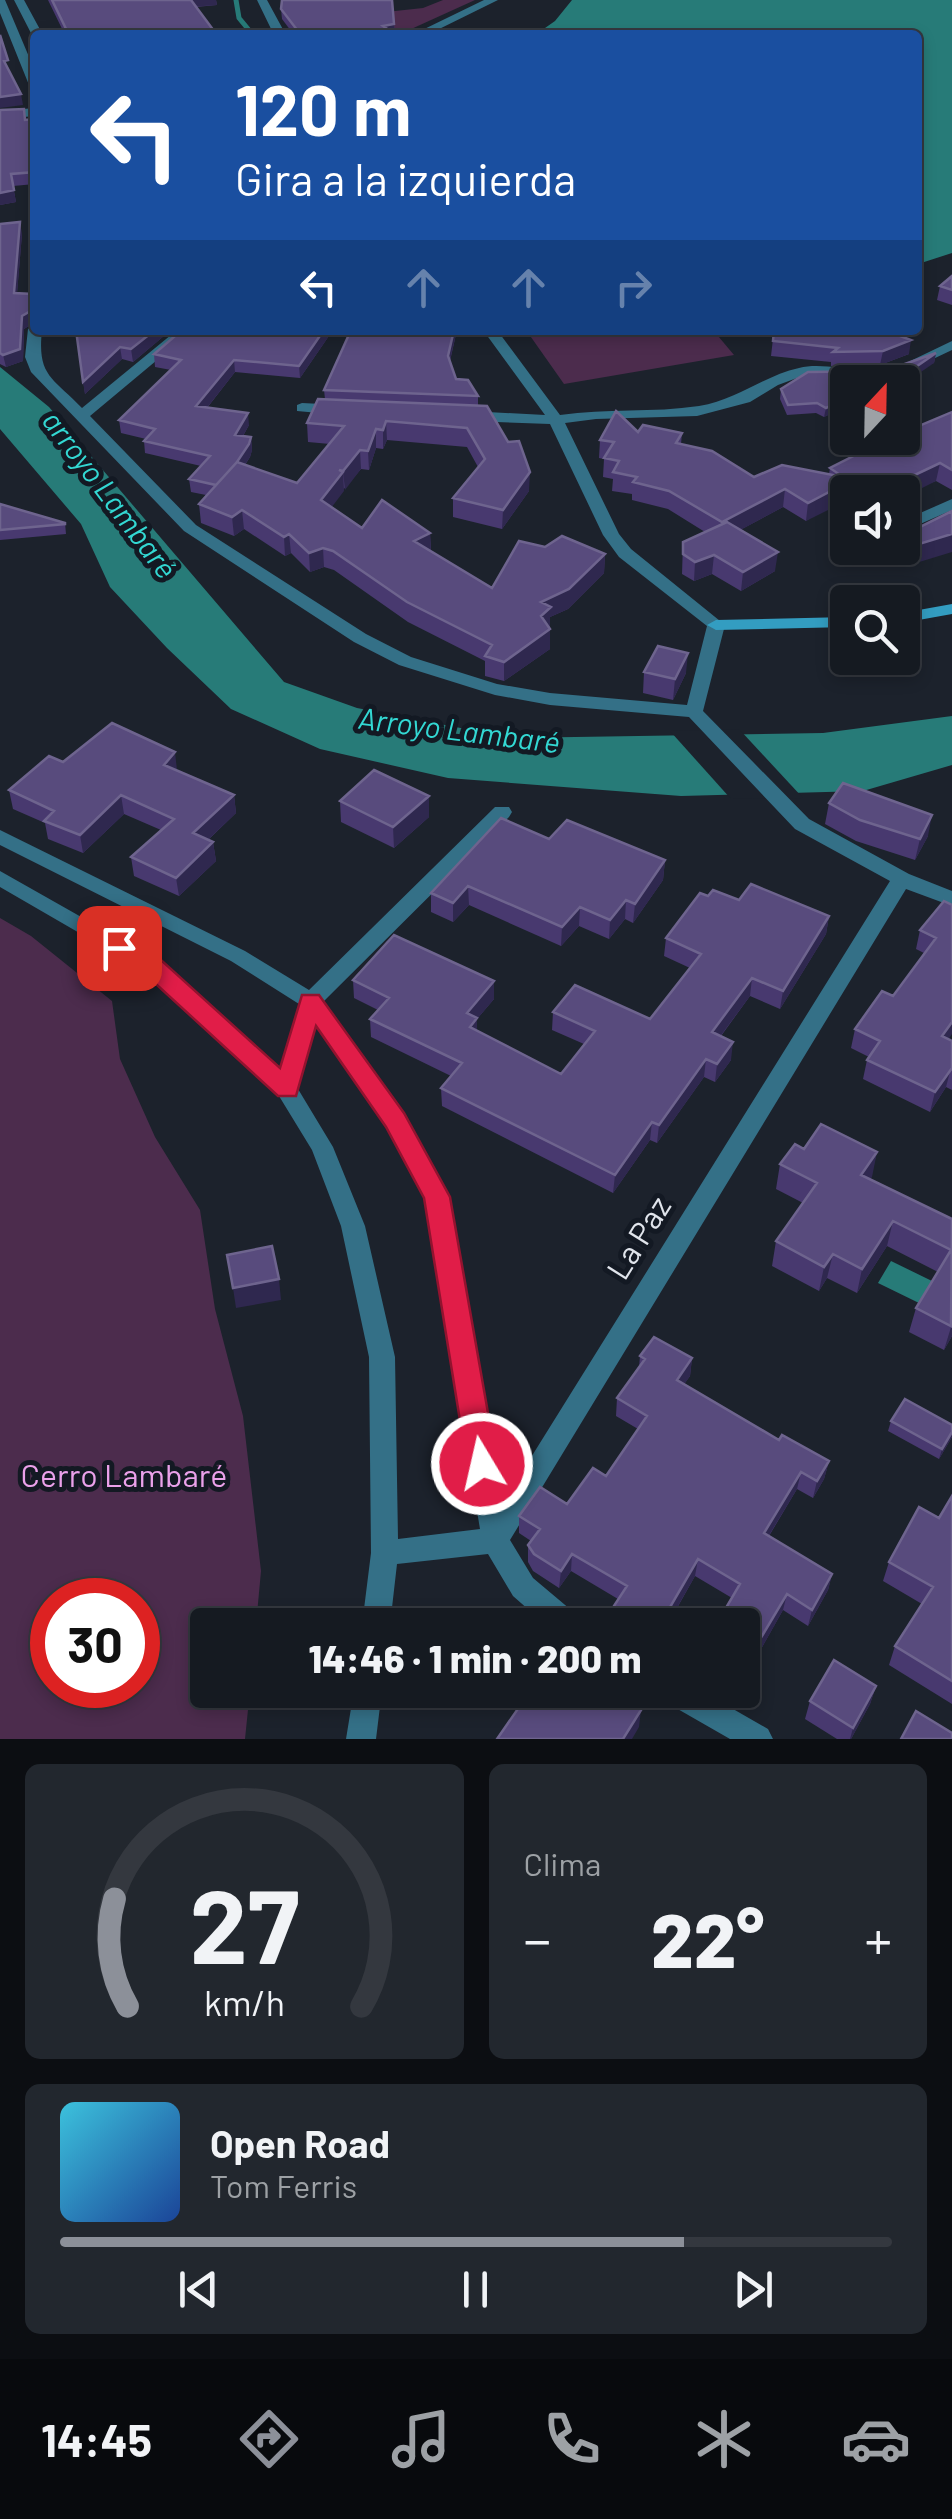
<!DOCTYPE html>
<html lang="es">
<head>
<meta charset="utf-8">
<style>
	body { margin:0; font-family:Barlow,sans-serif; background:#22272e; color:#f1f3f6; height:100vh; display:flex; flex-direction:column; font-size:38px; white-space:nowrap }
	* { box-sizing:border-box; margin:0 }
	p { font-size:32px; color:#9da1a5 }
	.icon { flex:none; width:55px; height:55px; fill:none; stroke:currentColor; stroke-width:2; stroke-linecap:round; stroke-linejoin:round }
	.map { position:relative; height:1739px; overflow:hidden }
	.details { display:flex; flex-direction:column; gap:25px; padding:25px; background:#0c0e12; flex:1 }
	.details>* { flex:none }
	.guide { position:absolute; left:30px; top:30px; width:892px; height:305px; border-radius:10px; box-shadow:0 5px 15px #0003,0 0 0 2px #34383f; background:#1a4fa0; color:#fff; overflow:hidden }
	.needle { width:65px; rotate:22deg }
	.buttons { position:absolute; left:830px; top:365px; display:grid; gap:20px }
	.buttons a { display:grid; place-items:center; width:90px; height:90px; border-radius:10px; background:#151a21; box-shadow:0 5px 15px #0003,0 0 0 2px #34383f; font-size:50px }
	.speed { position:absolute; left:30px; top:1578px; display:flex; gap:20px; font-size:50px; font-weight:700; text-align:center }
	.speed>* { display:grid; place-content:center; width:130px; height:130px; border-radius:50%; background:#151a21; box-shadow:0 5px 15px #0003,0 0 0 2px #34383f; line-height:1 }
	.speed .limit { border:15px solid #d22; background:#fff; color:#111 }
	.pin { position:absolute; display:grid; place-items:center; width:85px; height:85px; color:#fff; margin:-42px; border-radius:20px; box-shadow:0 5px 15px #0006 }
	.me { position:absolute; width:110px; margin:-55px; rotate:351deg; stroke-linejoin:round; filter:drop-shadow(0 0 8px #0008) }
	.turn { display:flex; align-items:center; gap:35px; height:210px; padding:0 40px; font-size:45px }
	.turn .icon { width:130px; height:130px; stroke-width:2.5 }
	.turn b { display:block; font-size:70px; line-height:85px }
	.lanes { display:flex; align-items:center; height:95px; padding:0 40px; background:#0003; justify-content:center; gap:50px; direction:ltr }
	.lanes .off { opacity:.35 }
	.big { font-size:75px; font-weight:800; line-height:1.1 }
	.details .tile { flex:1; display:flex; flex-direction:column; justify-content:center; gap:15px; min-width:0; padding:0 35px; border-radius:15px; background:#22272e }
	.details .dial { align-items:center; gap:0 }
	.dial svg { height:260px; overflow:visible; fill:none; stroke:#34383f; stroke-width:7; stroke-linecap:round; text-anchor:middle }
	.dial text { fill:#f1f3f6; stroke:none }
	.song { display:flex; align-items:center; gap:30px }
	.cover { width:120px; height:120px; border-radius:15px; background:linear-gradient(135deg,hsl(190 70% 55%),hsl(220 70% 35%)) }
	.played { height:10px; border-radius:5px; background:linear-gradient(90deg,#8c9099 75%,#34383f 75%) }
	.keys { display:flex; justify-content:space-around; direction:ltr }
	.heat { display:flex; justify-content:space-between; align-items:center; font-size:55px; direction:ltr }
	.details .tiles { flex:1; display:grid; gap:25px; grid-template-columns:1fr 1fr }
	.tile:last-child { grid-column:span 2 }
	.trip { position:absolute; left:190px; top:1608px; width:570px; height:100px; border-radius:10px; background:#151a21; box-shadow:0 5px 15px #0003,0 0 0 2px #34383f; font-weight:800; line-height:100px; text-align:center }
	.tab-bar { display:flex; height:160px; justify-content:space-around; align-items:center; background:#080a0d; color:#9da1a5 }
	.tab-bar .icon { width:70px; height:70px }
	.tab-bar .current { color:#8c9099 }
	.tab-bar b { font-size:45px; color:#f1f3f6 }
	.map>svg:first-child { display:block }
</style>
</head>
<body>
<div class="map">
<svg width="952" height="1739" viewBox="0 0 952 1739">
	<rect width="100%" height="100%" fill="#1c222c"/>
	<!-- green -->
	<path fill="#4c2c4d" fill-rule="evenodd" d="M443,0h32l-77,35h-96l-9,-13 130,-14z
		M526,330h187l21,25 -170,29z
		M0,918l31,18 81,65 8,58 35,78 45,73 15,99 28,107 18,155 -5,54h-48v65h42l-5,49h-245zM52,1600h86v85h-86z"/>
	<!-- water -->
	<path fill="#277b78" d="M572,0h380v253l-34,11v-229h-383l20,-14z
		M0,367l49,40 235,275 73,26 155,30 311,-5 129,-17v49l-89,26 -182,5 -233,-18 -128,-29 -89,-40 -64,-61 -57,-61 -29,-63 -81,-95z
		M891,1261l41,20 -13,22 -41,-20z"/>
	<!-- pier -->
	<path fill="#1c222c" d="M739,729l64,69 -72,1 -61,-68z"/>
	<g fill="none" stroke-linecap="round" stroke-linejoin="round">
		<!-- stream -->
		<path stroke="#277b78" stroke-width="5" d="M236,0l3,18 14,17"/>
		<!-- street -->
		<path fill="#347087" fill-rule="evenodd" d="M0,0h5l30,71v18l-6,-4 -29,-72z
			M14,0h10l19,35 -10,2z
			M257,0h10l19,35h-12z
			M484,0h14l-71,35h-15z
			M35,108v8l-35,3v-8z
			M35,325v5h7c-5,46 10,47 40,78l95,-78h16l-103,86 106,109 170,109 45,23 86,27 53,9 137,12 20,-79 -88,-69 -16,-22 -53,-111 -81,-3 -8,-5 8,-5 76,4 -62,-85h14l63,85c46,-7 93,-2 139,-9 38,-6 64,-30 100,-38 19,-5 43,1 62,2l7,4 -7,4 -56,-3 -27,10 -28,17 -53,14 -101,3 -31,4 54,111 12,15 94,76 -22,86 106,108 100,55 43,17v15l-46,-17 -396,651 23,38 44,37 4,10h-35l-33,-29 -25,-42 -91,10 -7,61h-28l9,-72 -2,-196 -28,-131 -29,-76 -33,-54 -134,-125 -145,-84v-16l159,90 122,110 18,-67 -68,-43 -231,-116v-15l245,121 64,39 186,-183h14l3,5 -3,5 -186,185 80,112 46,83 53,307 388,-623 -95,-52 -106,-112 -139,-12 -55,-10 -96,-30 -45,-23 -170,-111 -153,-159 -6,-15 3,-28zM316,1023l71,103 38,72 55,331 -82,10 -3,-182 -30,-131 -32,-79 -35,-58z
			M952,341v9l-38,18h-10l-2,-3z
			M302,403l39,2 8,5 -8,5 -44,-4v-6z
			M952,499v11l-50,22v-11z
			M354,1690h28l-6,49h-30z
			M658,1690h42l68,39 5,10h-43l-68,-39z"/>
		<!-- secondary -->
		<path fill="#339dc1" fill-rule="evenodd" d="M952,604v10l-50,9v-10z
			M848,617v10l-132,3 -9,-5 9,-5z"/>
	</g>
	<!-- wall -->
	<path fill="#48396f" d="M48,0h168l1,5 -21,2 21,28h-152z
		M281,9l113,15 1,10 -101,1 -12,-16z
		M0,110l25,10 10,-1v65l-22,2 3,16 -16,3z
		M0,224l22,10 -5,59 18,5v24l-11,7 -1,32 -17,6 -6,-3z
		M952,276v29l-15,-5 3,-14z
		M76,330h95l-38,32 -11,-3 -37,35z
		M182,330h151l-33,48 -65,-6 -28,36 42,17 -6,11 8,1 1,13 -2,7 -5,8 52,18 33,-39 -22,-2 -1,-19 18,-24 -1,-9 27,-60h106l-7,31 6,18 22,17v10l51,85 -27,38 -49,-12v-19l25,-31 -11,-20 -80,-7 -4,9 -7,-1 -7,22 -8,-1 -18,21 -12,17 31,21 68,5 1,18 61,37 53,-41 60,7 -1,19 -36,36 -18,8v32l-46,32 -19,-5v-15l-77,-39 -74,-52 -10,-3 -14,5 -19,-19 -6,3 -41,-27 -10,7 -33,-13 -2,-19 7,-9 -15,-3 -2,-13 12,-13 -56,-13 -1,-12 2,-2 -25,-6 -2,-13 52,-50 -16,-3 -1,-13z
		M774,330l135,24 -29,11 -49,1v-4l-60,-6z
		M936,353l-2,10 -86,19v23l-24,12 -8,-4 -29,2 -7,-16 1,-10 104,-18z
		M952,412v78l-16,-9 -34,11h-54l-42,29 -23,-14 -43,23 35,41 -34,20 -29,-17 -18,7 -12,-7 1,-32 22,-10 -37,-23 -36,-9v-6l-20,-3 1,-12 -10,-2 1,-18 -5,-1 1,-18 38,-8 44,1 -1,11 73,33 75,-3 1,-6z
		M0,504l65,19 1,11 -66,6z
		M952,511l-49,56 -5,-12 1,-7h3v-12z
		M644,672l42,1 -13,27 -30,-7z
		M63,762l114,8 57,25 2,18 -28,27 5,2 3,19 -37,35 -45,-20 -3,-19 30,-27 -37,-16 -41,39 -35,-14 -3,-16 -32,-14 -4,-19z
		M429,796v21l-35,31 -53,-26 -1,-21z
		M829,803l99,33 -13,24 -59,-19 -31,-17z
		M549,839l116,21 -2,20 -30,43 -8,-4 -16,20 -30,-13 -18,20 -92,-41 -16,17 -22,-10v-19z
		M708,896l31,4 90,16 -3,18 -46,75 -30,-13 -29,40 10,24 -16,22 -11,-5 -47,66 -7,-3 -37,53 -171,-87 -1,-18 10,-12 -80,-39 -1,-18 8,-9 -24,-12 -1,-18 141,1v18l-17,20v12l84,43 23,-30 -32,-14 1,-18 97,7 40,-51 -26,-12 2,-18z
		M944,901l4,138 4,2v49l-6,-3 -16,25 -67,-33 4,-19 2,-3 -18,-9 4,-19 38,-33 31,-43 -8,-4 4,-19z
		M804,1149l73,3 -7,27 82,40v117l-8,14 -35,-18 7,-24 22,-36 -51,-26 -30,47 -30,-15 -8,13 -47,-25 4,-25 27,-38 -27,-14 4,-25z
		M640,1356l52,2 -2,18 -6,8 95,56 50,21 -5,18 -11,19 -16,-9 -28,47 63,38 -4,16 -20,36 -25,-16 -27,48 -14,-4v-29l-10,-27 -37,-22 -23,41 10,8h-75l1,-10 10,-16 -47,-28 -12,17 -26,-17 -5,-9v-17l3,-4 -12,-8v-17l48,-12 39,-28 32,-47 -22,-13 1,-18 22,-31z
		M891,1421l61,16 -13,22 -51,-28z
		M952,1496v208l-63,-39 6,-19 27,-42 -39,-23 6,-19 50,-44z
		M876,1686l-6,18 -19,35h-14l-32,-20 5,-18z"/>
	<!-- shaded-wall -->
	<path fill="#2f284f" d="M189,0h27l1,5 -28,2z
		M394,24l1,10 -23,1 11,-9z
		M21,94l2,11 -23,3v-11z
		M13,186l3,16 -16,3v-12z
		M20,222l2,12 -6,72 -2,-13z
		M34,309l1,13 -11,7 -1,32 -17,6 -3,-12 19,-39z
		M155,330h16l-38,32 -2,-13z
		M324,330h9l-33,48 -1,-12z
		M454,330h3l-9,38v-12z
		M911,340l-2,14 -29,11 3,-14z
		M120,347l2,12 -37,35 -2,-12z
		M936,353l-2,10 -32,22v-3h-8z
		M234,360l1,12 -37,47 -2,-13z
		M848,396v9l-24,12 2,-9z
		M248,413l1,12 -13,23 -1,-13z
		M386,421l1,19 -4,9v-19z
		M376,429v19l-7,22 -1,-19z
		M251,437l1,13 -2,7 -28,42 -1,-13z
		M360,450l1,19 -16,21 -2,-19z
		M940,463l-4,18 -34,17v-6h-23z
		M343,472l1,19 -22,29 -1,-20z
		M530,472l-1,19 -27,38 1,-19z
		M850,481l-2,19 -42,21 2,-18z
		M785,489l-2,18 -63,34 2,-19z
		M242,510l2,19 -10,7 -2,-19z
		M430,533l1,19 -17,-11z
		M289,534l2,19 -6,3 -1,-19z
		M952,534v18l-49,15 3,-19z
		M323,548l1,19 -14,5 -1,-19z
		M778,552l-3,19 -34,20 2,-19z
		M605,554l-1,19 -36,36 -18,8v9l-10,10 1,-34z
		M714,555l-2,19 -18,7 1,-19z
		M550,629v20l-46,32v-19z
		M688,653l-2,20 -13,27 2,-21z
		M175,752l2,18 -13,-5z
		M121,795l3,19 -41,39 -3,-18z
		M234,795l2,18 -41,39 -2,-19z
		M429,796v21l-35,31 -1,-21z
		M932,815l-4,21 -13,24 5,-21z
		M213,842l3,19 -37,35 -3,-18z
		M665,860l-2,20 -30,43 2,-19z
		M468,886l1,19 -16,17v-19z
		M626,900l-1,19 -16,20 1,-19z
		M580,907l-1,19 -18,20 1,-19z
		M829,916l-3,18 -46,75 3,-18z
		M752,978l-2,18 -40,54 2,-18z
		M494,981v18l-17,20v17l-7,9 -3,-32z
		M952,1022v12l-15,22 5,-20z
		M733,1042l-2,18 -16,22 2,-18z
		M706,1059l-2,18 -47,66 2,-18z
		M951,1068l-5,19 -16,25 5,-20z
		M652,1122l-2,18 -37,53 2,-18z
		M877,1152l-5,25 -16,23 5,-25z
		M893,1221l-6,25 -30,47 5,-24z
		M833,1254l-6,24 -8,13 5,-24z
		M279,1279l2,21 -45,8 -3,-20z
		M952,1324v12l-8,14z
		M692,1358l-2,18 -15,22 2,-18z
		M952,1432v5l-13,22 3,-10z
		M829,1461l-5,18 -11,19 4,-17z
		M801,1472l-4,17 -37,61 4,-17z
		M572,1554l-1,17 -12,17 2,-17z
		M698,1559l-3,17 -28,49 -1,-11z
		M832,1574l-4,16 -20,36 4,-16z
		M787,1594l-4,16 -27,48 3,-17z
		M876,1686l-6,18 -19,35h-1l3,-11z
		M641,1710l-2,17 -7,12h-9z"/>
	<!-- building -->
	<path fill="#584b7d" stroke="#6e648e" stroke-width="2.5" d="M52,0h139l26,35h-148z
		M282,0h110l2,24 -11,2 7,5 -18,4h-71l-20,-26z
		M0,35l8,25 -4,1 17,33 -21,3z
		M24,109l1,11 10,-1v53l-24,2 3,16 -14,3v-83z
		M20,222l-6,71 19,1 2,4v12l-1,-1 -12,7 -2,33 -17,6 -3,-2v-129z
		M952,276v14l-12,-4z
		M76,330h79l-24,19 -11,-2 -37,35z
		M182,330h142l-25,36 -65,-6 -38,46 52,7 -13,22 16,2 -2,7 -12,18 -21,23 -27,-6 21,-23 -66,-15 11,-12 -36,-9 62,-60 -27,-6z
		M351,330h103l-6,26 8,23 12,1 10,16 -154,-6z
		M774,330h110l27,10 -28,11 -50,1 5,-4 -65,-7z
		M936,353l-42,29h-46v14l-22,12 -9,-5 -29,2 -7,-16 27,-17 77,-1z
		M318,399l169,7 21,36 11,-1 11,31 -27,38 -50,-12 32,-39 -18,-31 -81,-7 -3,9 -7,-1 -8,22 -8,-1 -17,21 -4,-1 4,2 -22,28 41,28 20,-28 48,33 -16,8 78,47 27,-47 26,6 17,-11 43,18 -36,35 -28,13 10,5 -10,9 9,13 -46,33 -19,-6 7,-11 -85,-43 -74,-51 -10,-3 -14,5 -20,-19 -5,3 -42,-27 -10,7 -33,-13 38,-42 60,21 47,-57 -37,-3z
		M616,411l22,21 5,-7 39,8 -6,10 36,8 42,26 28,-12 61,12 -13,-9 59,-30h13v-5l50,-21v58l-12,-7 -61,29h-10l-19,-11 -42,22 -23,-14 -63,33 -53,-31 -36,-9 4,-5 -24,-5 6,-11 -15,-3 10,-16 -14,-2z
		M0,504l65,19v1l-65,6z
		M952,511v23l-46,14 -4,-12z
		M727,522l51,30 -35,20 -29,-17 -19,7 -12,-8v-12z
		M658,646l30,7 -13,26 -31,-7z
		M112,723l63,29 -11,13 70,30 -41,38 20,9 -37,36 -45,-21 43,-38 -53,-24 -41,40 -36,-14 10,-10 -45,-21 40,-34 14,6z
		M374,770l55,26 -36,31 -53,-26z
		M843,783l89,32 -12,24 -60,-19 -31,-17z
		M501,818l48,21 18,-19 98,40 -30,44 -9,-4 -16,20 -30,-13 -18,20 -94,-41 -15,17 -22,-10z
		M751,884l78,32 -46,75 -31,-13 -40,54 21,10 -16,22 -11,-5 -47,66 -7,-3 -37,53 -174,-87 21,-25 -92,-44 19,-21 -36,-18 41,-45 100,46 -27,32 10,5 -7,9 91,47 34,-43 -42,-19 22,-27 75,34 51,-65 -35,-16 34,-45 8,3 5,-6 26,10z
		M944,901l8,4v117l-10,14 10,5v27l-17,24 -68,-32 13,-19 -25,-12 27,-38 11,5 43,-58 -16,-8z
		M821,1124l56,28 -16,23 91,44 -1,107 -35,-18 35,-58 -58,-29 -31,48 -29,-15 -9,13 -48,-26 41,-58 -37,-19 15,-20 9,5z
		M272,1246l7,33 -46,9 -6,-33z
		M654,1337l38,21 -15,22 102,60 3,-5 47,26 -12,20 -16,-9 -37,61 68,41 -20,36 -25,-16 -28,47 -17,-4v-12h-26l24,-41 -42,-25 -32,55 16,10 -1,1h-57l-16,-10 19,-29 -55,-32 -11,17 -27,-17 -6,-9 12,-16 -21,-13 21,-29 27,17 26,-36 13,8 41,-60 -30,-18 28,-39 -5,-3z
		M905,1399l47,26v7l-10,17 -51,-28z
		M952,1496v185l-57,-35 38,-59 -44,-25 30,-55 20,11z
		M834,1660l42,26 -23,42 -43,-27z
		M531,1690h80l30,20 -18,29h-126z
		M916,1711l36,22v6h-51z"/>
	<!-- route -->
	<path fill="#e11d48" stroke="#92132f" stroke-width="2.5" d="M119,939l42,21 119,108 22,-73h17l85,118 46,84 47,267 -4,9 -11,4 -11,-4 -4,-9 -43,-266 -38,-71 -70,-101 -20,70h-18l-134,-123 -33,-19v-13z"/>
	<g text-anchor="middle" stroke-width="10" stroke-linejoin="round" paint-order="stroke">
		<!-- water labels -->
		<g font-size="30" font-style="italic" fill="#33d8d3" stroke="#131923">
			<text transform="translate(109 495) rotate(53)" y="10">arroyo Lambaré</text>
			<text transform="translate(459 731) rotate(7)" y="10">Arroyo Lambaré</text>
		</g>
		<!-- near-street labels -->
		<g font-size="32" fill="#e1e5ec" stroke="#131923">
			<text transform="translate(639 1238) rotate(-58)" y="11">La Paz</text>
		</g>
		<!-- near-park labels -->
		<g font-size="32" fill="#eaa1ea" stroke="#131923">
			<text x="124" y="1487">Cerro Lambaré</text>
		</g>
	</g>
</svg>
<div class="buttons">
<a><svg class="needle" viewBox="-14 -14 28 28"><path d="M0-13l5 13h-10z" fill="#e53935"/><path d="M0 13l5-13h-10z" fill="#9da1a5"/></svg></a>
<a><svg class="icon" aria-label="sound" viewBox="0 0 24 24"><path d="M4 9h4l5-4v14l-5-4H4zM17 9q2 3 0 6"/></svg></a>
<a><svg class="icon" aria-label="search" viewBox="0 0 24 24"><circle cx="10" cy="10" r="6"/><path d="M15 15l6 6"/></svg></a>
</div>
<div class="speed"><div class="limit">30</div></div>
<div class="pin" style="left:119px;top:948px;background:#d93025"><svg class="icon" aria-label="arrive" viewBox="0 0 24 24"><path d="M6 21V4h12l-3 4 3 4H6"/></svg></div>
<svg class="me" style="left:482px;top:1464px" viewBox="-20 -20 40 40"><circle r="17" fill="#e11d48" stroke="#fff" stroke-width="3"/><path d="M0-11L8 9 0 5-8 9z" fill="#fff"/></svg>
<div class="trip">14:46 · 1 min · 200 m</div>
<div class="guide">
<div class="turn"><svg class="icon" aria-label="left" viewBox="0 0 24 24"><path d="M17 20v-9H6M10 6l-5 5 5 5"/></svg><div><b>120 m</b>Gira a la izquierda</div></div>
<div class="lanes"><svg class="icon" aria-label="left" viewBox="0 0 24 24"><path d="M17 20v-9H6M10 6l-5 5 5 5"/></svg><svg class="icon off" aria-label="ahead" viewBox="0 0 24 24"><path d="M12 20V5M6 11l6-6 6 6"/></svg><svg class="icon off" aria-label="ahead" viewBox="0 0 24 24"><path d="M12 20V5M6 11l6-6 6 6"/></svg><svg class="icon off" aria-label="right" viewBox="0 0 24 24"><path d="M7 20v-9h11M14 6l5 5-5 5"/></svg></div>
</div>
</div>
<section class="details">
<div class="tiles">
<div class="tile dial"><svg viewBox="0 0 100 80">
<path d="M14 69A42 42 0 1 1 86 69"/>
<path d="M14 69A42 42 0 0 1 10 36" stroke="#8c9099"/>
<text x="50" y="56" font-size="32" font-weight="700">27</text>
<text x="50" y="72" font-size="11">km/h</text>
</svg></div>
<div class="tile"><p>Clima</p>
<div class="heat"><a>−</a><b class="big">22°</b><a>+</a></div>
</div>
<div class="tile">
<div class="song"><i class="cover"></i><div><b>Open Road</b><p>Tom Ferris</p></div></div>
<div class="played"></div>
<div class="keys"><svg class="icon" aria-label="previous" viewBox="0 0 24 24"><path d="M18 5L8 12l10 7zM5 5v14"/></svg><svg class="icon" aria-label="pause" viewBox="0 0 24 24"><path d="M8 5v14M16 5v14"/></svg><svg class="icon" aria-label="next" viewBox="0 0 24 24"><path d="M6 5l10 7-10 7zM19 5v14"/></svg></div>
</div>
</div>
</section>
<nav class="tab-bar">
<b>14:45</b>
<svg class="icon current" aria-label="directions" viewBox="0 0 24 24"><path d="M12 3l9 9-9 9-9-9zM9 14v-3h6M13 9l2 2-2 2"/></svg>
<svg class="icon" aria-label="music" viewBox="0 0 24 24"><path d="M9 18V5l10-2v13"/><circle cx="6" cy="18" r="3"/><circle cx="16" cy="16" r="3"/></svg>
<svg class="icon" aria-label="phone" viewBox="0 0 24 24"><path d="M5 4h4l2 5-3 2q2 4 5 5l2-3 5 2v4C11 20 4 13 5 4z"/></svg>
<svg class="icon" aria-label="climate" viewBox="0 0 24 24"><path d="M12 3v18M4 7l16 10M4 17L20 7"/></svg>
<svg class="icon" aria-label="car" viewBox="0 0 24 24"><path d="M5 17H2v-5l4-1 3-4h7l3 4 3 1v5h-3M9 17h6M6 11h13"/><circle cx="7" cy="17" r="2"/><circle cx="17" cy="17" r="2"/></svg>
</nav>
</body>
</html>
